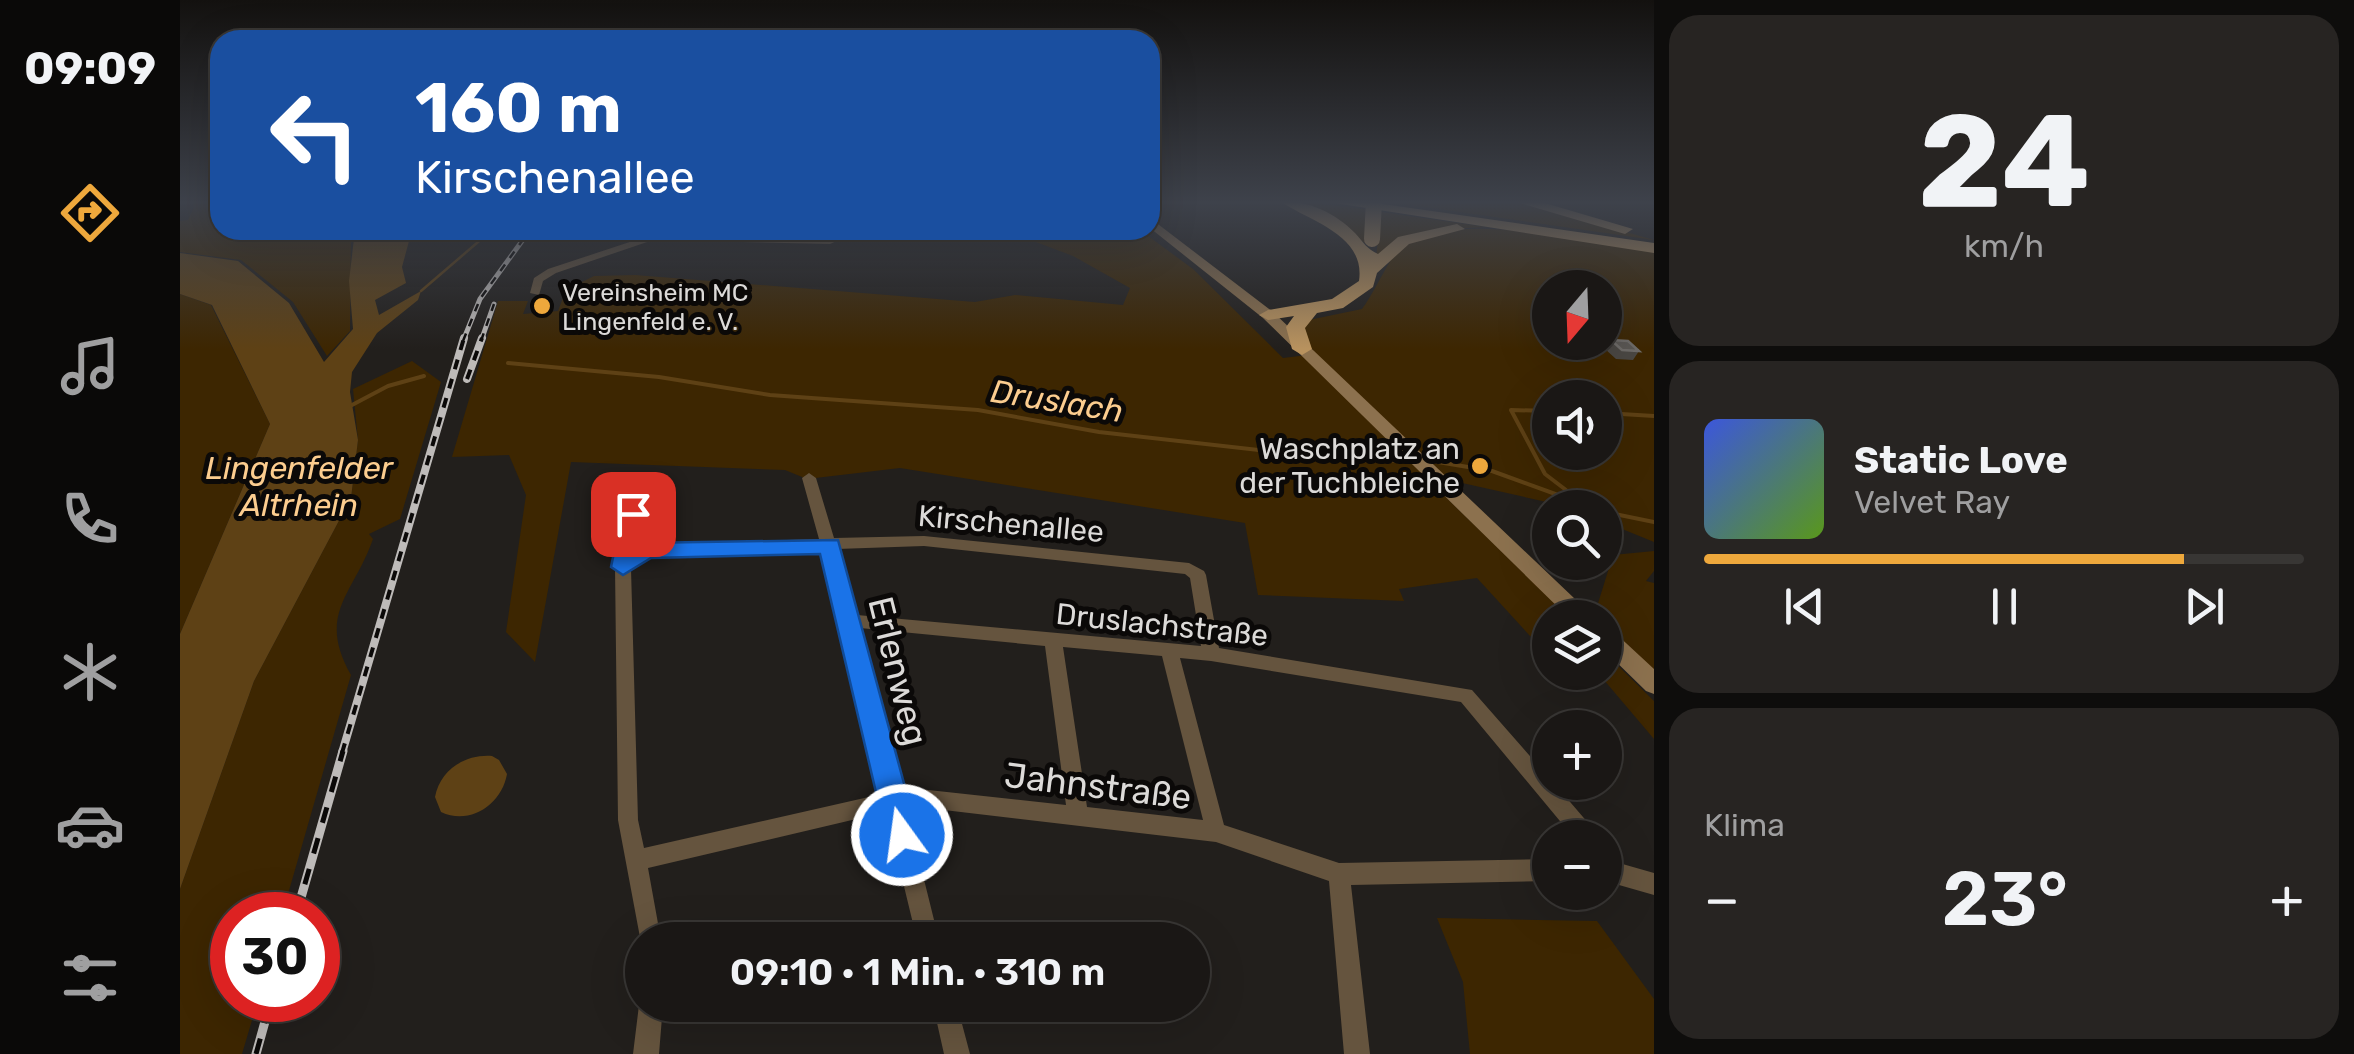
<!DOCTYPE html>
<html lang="de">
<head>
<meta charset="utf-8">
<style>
	body { margin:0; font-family:Rubik,sans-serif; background:#272422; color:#f1f3f6; height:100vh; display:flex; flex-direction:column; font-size:38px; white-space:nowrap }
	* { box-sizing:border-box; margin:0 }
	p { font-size:32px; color:#9f9fa0 }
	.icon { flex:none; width:55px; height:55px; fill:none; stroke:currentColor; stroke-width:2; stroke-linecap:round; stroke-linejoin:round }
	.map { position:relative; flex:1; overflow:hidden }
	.sheet { display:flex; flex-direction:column; gap:15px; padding:15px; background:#0e0d0c; width:700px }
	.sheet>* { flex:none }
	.guide { position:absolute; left:30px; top:30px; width:950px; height:210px; border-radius:30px; box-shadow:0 10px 40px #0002,0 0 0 2px #383634; background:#1a4fa0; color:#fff; overflow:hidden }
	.needle { width:65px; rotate:199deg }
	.fabs { position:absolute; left:1352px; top:270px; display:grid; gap:20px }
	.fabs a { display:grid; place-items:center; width:90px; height:90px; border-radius:50%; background:#1a1715; box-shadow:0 10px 40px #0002,0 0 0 2px #383634; font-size:50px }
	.speed { position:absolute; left:30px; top:892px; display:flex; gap:20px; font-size:50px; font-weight:700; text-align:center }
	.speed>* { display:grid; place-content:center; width:130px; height:130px; border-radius:50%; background:#1a1715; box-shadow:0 10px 40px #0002,0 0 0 2px #383634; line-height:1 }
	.speed .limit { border:15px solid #d22; background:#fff; color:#111 }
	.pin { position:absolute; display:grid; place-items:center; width:85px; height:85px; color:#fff; margin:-42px; border-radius:20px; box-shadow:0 5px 15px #0006 }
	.me { position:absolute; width:110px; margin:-55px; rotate:346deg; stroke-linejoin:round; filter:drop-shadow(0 0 8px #0008) }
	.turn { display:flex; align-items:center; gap:35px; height:210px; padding:0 40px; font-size:45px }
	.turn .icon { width:130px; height:130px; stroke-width:2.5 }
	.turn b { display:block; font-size:70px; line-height:85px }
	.big { font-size:75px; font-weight:600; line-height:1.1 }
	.sheet .card { flex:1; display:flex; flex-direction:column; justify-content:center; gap:15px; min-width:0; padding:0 35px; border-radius:30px; background:#272422 }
	.sheet .dial { align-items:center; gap:0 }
	.dial b { font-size:130px; line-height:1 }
	.song { display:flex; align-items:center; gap:30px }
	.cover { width:120px; height:120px; border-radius:15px; background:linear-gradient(135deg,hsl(230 70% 55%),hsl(90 70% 35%)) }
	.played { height:10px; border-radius:5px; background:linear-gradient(90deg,#eea83c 80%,#383634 80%) }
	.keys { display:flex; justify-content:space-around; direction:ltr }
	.heat { display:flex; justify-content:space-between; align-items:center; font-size:55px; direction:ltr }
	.trip { position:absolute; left:445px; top:922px; width:585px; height:100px; border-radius:50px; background:#1a1715; box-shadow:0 10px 40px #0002,0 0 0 2px #383634; font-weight:600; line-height:100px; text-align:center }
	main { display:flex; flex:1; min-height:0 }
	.tab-bar { display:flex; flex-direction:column; width:180px; justify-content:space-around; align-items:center; background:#0a0908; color:#9f9fa0 }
	.tab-bar .icon { width:70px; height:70px }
	.tab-bar .on { color:#eea83c }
	.tab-bar b { font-size:45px; color:#f1f3f6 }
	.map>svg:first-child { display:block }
</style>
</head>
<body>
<main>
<nav class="tab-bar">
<b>09:09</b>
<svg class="icon on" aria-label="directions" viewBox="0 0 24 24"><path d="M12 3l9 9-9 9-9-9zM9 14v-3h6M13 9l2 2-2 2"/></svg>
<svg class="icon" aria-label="music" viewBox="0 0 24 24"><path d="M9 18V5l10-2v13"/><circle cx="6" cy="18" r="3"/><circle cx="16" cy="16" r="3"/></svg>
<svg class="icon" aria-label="phone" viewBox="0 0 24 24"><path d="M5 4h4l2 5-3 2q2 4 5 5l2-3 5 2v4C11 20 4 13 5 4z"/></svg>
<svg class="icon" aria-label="climate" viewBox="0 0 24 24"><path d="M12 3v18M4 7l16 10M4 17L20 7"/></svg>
<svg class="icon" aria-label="car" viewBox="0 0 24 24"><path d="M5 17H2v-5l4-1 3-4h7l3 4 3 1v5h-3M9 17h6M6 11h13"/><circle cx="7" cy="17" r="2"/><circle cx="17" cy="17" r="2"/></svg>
<svg class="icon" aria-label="filters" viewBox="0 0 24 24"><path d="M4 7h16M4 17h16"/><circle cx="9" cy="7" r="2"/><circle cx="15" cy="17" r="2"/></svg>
</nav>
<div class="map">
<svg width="1474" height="1054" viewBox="0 0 1474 1054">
	<rect width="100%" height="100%" fill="#221f1c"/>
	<!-- green -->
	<path fill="#3d2601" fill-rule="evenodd" d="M11,201h29v29h131l-1,101 -23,25 -34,-54 -52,-42 -61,-8v-31l8,-1 6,-13z
		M1113,201l73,8v35l-26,-21z
		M1203,201h134l137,39z
		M1201,212l105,15 -56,3 -54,28z
		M824,230h136l53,39 90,89 33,-4 -11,-13 -1,-20 58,-12c12,-15 30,-57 41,-64 56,-36 187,-2 251,7v290l-49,-20v-14l-36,-1 -147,-33 147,143 -19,1v23l-20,-5 -53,-58 -78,11 5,12 -146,-6 -13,-72 -345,-55 -93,11 -22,-9 -214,-8 -36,200 -29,-30 20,-137 -17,-40 -57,2 46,-156h30l-5,13 35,-3 8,-21 28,-14 41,-1 340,27 40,-7 108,10 7,-17 -57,-32zM1370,288h55v54h-55zM1370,398h55v54h-55z
		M0,294l31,11 59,119 -90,210z
		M232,361l29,21 -41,137 -31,15 4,5c-19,55 -57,74 -22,136l-69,240h-50v85h26l-16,54h-62v-165l74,-208 97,-183 7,-58 -5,-51z
		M1474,551v20l-8,10 8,2v88l-49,-48v-5l-10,-5 18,-58z
		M1425,653l49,48v38l-56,-66 7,-1z
		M1257,918l160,3 57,78v55h-184l-7,-72z"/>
	<!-- water -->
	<path fill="#5e4115" d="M175,230h57l-10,37 4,16 -31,17 4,15 42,-24 -3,9 -41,33 -25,39 -2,20 8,48 -7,58 -97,183 -74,208v-255l90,-210 -58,-119 -32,-11v-41l58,8 51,42 35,59 29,-33 -4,-48z
		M312,756l7,4 8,14c-5,30 -37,52 -66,38l-6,-15c5,-27 30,-43 57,-41z"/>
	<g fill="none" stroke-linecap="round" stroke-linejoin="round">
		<!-- stream-far1 -->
		<path stroke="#5e4115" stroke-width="2.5" d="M241,291l71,-61"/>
		<!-- stream -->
		<path stroke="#5e4115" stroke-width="4" d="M328,363l151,14 111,18 208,15 121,22 247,28 65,1
			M172,405l36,-19 36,-10
			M1370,411l-39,-1 34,64 21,16 -3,7
			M1425,413l49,3
			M1246,460l66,11 102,37
			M1425,512l49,10"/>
		<!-- minor -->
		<path fill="#65543e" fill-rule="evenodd" d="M657,230h10l1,6 -18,8 -177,-4 -97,33 -13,8 -4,14 -9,-2 4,-15 14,-9 112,-37 5,3 164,3 9,-3z
			M629,473l7,5 18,60 90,-2 265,27 15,8 2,4 13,73 253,42 78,89v3h3l42,49 3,7h-24l-113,-136 -250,-41 -31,-3 44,167 115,38 211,-4v22l-199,4 19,169h-26l-15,-173 -113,-39 -306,-36 -4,1 33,133h-22l-31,-128 -238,56 13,72h-19v8l-24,-128 -3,-253 11,-53 -8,-27 2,-3h10l10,30 -6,36 11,-6 174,-5 -17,-61zM744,546l261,28 5,4 11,68 -344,-31 -20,-66zM642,550l20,71 40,173 -238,54 -6,-28 -7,-251 18,-14zM680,628l185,18 21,159 -156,-17 -9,2zM883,647l99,9 41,164 -116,-13z
			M1425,859l49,14v22l-49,-14z
			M462,996v9h21l-4,49h-26l6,-49z
			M753,1005h24l13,49h-26z"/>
		<!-- secondary -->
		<path fill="#8c714e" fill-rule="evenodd" d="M970,218l123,94 322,306h-26l-306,-300 -113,-90z
			M1425,628l8,3 41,38v25l-8,-3 -41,-40z"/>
		<!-- trunk -->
		<path fill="#b8925e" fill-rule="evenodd" d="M1100,201c29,0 54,11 75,32 9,10 12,16 23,21l20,-17 59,-13 8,5 -56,15 -32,29 -4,14 -30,21 -26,5 -12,15 7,21 -10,6 -10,-6 -6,-22 8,-11 -26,4 -9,-5 9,-5 64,-11 27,-18c7,-47 -51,-60 -79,-80z
			M1142,201h40l292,42v10z
			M1333,201h25l95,28 -8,5z"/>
		<!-- rail-far2 casing -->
		<g stroke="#bebbb9" stroke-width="5">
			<path id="rail-far2" d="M283,341l17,-42 50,-69
				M301,341l13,-37"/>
		</g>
		<!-- rail-far1 casing -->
		<g stroke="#bebbb9" stroke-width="8">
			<path id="rail-far1" d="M287,379l15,-41
				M162,753l122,-415"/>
		</g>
		<!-- rail casing -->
		<g stroke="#bebbb9" stroke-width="9">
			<path id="rail" d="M116,915l47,-164
				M76,1054l15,-54"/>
		</g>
		<!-- rail-far2 -->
		<use href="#rail-far2" stroke="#0b0908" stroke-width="2.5" stroke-dasharray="8" stroke-linecap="butt"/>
		<!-- rail-far1 -->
		<use href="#rail-far1" stroke="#0b0908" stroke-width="4" stroke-dasharray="10" stroke-linecap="butt"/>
		<!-- rail -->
		<use href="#rail" stroke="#0b0908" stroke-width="5" stroke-dasharray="16" stroke-linecap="butt"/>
		<!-- trunk-bridge -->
		<path stroke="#b8925e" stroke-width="16" d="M1192,239l2,-38"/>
	</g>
	<!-- wall -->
	<path fill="#4a4743" d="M534,230h42l-2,3 -39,-1z
		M1431,340l28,11 -6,9 -17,-1 -11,-10z"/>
	<!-- building -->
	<path fill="#5a5753" stroke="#6e6b68" stroke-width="2.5" d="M1431,340l17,1 11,10 -17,-1z"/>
	<!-- sky -->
	<linearGradient id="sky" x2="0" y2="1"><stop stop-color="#13110f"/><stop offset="0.58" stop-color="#3e424b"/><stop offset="1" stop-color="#3e424b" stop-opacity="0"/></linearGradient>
	<rect width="1474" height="349" fill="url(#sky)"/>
	<!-- route -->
	<path fill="#1a73e8" stroke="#114b97" stroke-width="2.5" d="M453,506l11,8 -5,29 199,-3 80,295 -5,11 -11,4 -11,-4 -5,-11 -66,-281 -169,4 -28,17 -12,-8 11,-53z"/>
	<!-- markers -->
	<g fill="#eea83c" stroke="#0b0908" stroke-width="4">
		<circle cx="362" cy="306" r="10"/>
		<circle cx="1300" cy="466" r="10"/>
	</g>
	<g text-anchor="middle" stroke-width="10" stroke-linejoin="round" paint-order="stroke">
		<!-- far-poi labels -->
		<g font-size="25" fill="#dcdad8" stroke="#0b0908" text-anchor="start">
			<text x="382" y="301">Vereinsheim MC<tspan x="382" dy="29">Lingenfeld e. V.</tspan></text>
		</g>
		<!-- poi labels -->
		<g font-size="30" fill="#dcdad8" stroke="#0b0908" text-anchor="end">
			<text x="1280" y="459">Waschplatz an<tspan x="1280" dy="34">der Tuchbleiche</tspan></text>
		</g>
		<!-- street labels -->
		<g font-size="30" fill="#dcdad8" stroke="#0b0908">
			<text transform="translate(831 524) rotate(5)" y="10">Kirschenallee</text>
			<text transform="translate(982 625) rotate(6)" y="10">Druslachstraße</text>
		</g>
		<!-- water labels -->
		<g font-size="32" font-style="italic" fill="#fccd8f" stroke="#0b0908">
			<text transform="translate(877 401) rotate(9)" y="11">Druslach</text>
			<text x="119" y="479">Lingenfelder<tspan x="119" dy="37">Altrhein</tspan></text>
		</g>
		<!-- near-street labels -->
		<g font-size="35" fill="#dcdad8" stroke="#0b0908">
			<text transform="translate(718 671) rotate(76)" y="12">Erlenweg</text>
			<text transform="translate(918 786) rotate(7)" y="12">Jahnstraße</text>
		</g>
	</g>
</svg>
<div class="fabs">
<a><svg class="needle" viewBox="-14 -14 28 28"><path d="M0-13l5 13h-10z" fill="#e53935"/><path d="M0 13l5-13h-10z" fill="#9f9fa0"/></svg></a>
<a><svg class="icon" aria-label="sound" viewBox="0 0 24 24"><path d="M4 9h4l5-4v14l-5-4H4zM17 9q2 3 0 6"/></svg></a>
<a><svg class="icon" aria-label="search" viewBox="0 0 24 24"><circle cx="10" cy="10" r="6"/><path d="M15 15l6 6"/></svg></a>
<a><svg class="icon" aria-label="layers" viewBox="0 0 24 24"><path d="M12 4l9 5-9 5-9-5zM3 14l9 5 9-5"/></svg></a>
<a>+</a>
<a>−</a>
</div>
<div class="speed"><div class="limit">30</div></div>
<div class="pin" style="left:453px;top:514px;background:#d93025"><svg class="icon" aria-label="arrive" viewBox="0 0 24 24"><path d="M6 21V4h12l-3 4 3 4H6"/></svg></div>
<svg class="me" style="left:722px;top:835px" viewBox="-20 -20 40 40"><circle r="17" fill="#1a73e8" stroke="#fff" stroke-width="3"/><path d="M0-11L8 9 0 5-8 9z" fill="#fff"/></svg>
<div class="trip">09:10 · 1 Min. · 310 m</div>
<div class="guide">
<div class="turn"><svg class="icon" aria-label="left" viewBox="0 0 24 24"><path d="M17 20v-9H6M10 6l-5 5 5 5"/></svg><div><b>160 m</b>Kirschenallee</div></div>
</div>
</div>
<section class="sheet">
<div class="card dial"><b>24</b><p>km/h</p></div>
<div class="card">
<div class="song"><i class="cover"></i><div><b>Static Love</b><p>Velvet Ray</p></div></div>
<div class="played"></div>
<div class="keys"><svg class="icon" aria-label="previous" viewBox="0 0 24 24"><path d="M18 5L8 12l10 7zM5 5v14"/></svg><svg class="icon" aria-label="pause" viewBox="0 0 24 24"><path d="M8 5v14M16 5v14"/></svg><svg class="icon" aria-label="next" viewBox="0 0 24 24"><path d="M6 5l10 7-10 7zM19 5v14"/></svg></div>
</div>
<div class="card"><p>Klima</p>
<div class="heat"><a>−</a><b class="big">23°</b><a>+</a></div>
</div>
</section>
</main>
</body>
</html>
